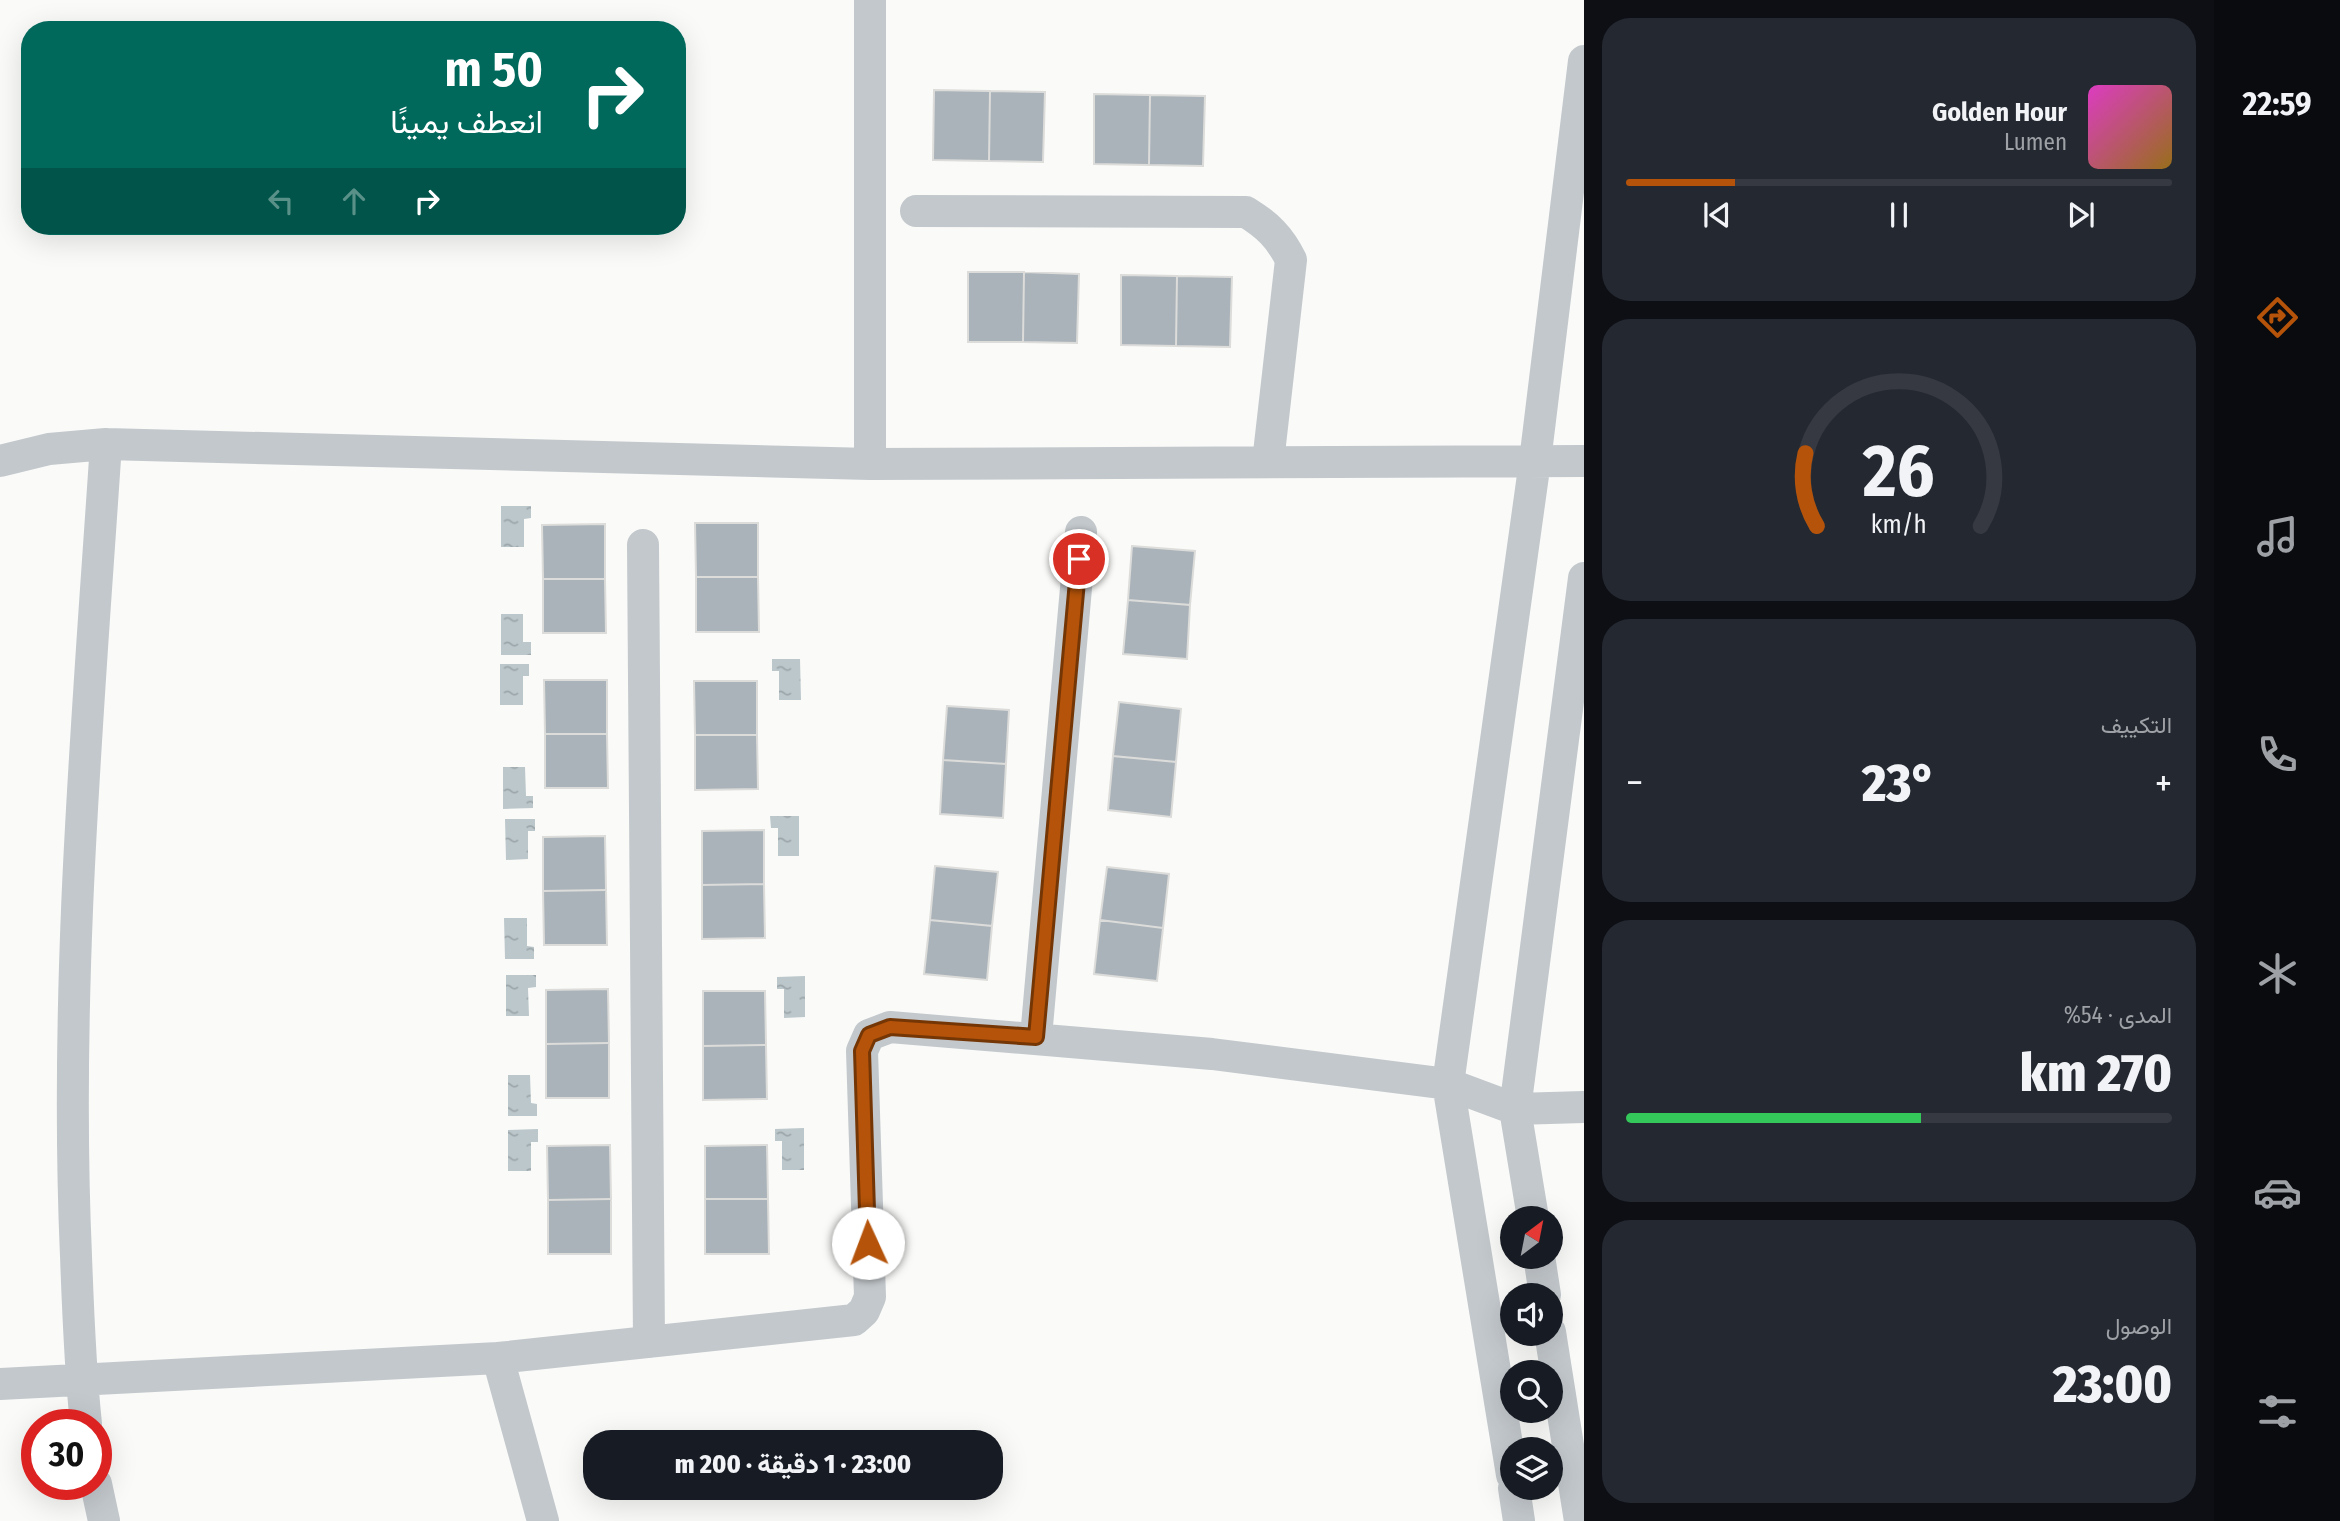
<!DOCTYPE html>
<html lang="ar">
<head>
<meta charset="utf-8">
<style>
	body { margin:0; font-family:"Fira Sans Condensed",Vazirmatn,sans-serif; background:#242831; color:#f1f3f6; direction:rtl; height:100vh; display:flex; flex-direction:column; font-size:26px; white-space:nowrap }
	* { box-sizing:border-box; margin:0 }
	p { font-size:23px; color:#9ea1a6 }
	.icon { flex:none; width:38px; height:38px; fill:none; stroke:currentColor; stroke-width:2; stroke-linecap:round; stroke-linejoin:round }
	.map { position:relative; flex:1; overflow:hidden; direction:ltr }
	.details { display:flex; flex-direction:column; gap:18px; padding:18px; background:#0d0f14; width:630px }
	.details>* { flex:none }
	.banner { position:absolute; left:21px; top:21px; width:665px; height:214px; border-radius:28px; box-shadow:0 7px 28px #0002; direction:rtl; background:#00695c; color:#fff; overflow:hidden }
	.needle { width:46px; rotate:32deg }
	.fabs { position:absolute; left:1500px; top:1206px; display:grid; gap:14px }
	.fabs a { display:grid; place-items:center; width:63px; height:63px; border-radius:50%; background:#171b24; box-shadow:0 7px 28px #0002; font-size:35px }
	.speed { position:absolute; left:21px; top:1409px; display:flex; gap:14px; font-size:35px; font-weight:700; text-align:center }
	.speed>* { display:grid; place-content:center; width:91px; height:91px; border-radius:50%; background:#171b24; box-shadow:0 7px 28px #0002; line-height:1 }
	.speed .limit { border:10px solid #d22; background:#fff; color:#111 }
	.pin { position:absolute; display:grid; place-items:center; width:60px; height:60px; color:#fff; margin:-30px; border:4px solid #fff; border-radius:50%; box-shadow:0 2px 7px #0007 }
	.me { position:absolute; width:77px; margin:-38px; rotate:358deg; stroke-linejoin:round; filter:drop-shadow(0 0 5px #0008) }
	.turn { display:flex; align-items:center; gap:24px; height:147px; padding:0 28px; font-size:32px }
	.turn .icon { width:91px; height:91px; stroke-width:2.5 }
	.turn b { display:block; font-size:49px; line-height:60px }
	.lanes { display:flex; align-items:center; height:66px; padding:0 28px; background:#0003; justify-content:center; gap:35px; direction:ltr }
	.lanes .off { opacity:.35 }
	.big { font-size:52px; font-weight:800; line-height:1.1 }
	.details .tile { flex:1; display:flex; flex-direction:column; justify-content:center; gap:10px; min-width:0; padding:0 24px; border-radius:28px; background:#242831 }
	.details .dial { align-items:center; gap:0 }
	.dial svg { height:182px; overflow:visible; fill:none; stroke:#363941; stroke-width:7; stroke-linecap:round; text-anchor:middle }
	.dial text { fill:#f1f3f6; stroke:none }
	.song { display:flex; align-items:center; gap:21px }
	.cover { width:84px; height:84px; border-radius:10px; background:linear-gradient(135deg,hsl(310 70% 55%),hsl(40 70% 35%)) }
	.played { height:7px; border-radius:4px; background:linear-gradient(90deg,#b45309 20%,#363941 20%) }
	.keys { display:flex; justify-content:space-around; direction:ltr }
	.heat { display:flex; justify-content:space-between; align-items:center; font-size:38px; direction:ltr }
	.charge { height:10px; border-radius:5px; background:linear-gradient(90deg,#34c759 54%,#363941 0) }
	.trip { position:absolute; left:583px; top:1430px; width:420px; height:70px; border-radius:28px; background:#171b24; box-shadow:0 7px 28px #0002; font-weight:800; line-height:70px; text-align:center; direction:rtl }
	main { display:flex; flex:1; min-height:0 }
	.tabs { display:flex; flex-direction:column; width:126px; justify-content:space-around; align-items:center; background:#090b0e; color:#9ea1a6 }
	.tabs .icon { width:49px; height:49px }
	.tabs .current { color:#b45309 }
	.tabs b { font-size:32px; color:#f1f3f6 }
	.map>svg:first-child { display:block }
</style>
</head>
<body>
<main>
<nav class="tabs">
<b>22:59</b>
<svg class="icon current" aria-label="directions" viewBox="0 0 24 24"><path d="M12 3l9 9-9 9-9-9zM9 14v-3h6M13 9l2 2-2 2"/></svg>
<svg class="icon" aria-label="music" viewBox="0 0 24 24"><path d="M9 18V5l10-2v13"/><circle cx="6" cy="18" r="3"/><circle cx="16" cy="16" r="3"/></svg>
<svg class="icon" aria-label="phone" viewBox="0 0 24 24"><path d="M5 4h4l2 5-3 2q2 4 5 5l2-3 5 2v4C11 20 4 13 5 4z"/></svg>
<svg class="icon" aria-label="climate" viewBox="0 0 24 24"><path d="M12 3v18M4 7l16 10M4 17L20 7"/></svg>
<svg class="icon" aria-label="car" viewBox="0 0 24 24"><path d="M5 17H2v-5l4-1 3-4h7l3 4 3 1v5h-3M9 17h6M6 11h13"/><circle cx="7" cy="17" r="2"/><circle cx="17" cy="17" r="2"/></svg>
<svg class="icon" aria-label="filters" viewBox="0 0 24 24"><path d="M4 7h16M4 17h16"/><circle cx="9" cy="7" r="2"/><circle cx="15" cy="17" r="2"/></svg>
</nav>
<section class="details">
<div class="tile">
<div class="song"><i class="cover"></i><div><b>Golden Hour</b><p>Lumen</p></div></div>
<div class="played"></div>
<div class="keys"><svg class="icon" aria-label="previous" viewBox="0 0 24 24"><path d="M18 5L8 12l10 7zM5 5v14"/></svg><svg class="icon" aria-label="pause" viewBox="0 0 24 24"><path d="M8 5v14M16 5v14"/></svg><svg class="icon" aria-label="next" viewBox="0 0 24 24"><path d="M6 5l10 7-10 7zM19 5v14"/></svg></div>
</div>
<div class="tile dial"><svg viewBox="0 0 100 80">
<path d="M14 69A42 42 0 1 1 86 69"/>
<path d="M14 69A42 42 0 0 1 9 37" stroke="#b45309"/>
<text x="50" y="56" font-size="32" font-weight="700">26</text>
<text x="50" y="72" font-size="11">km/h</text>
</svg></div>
<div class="tile"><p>التكييف</p>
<div class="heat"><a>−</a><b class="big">23°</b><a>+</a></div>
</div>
<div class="tile"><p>المدى · 54%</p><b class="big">270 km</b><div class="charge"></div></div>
<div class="tile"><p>الوصول</p><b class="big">23:00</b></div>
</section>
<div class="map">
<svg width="1584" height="1521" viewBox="0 0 1584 1521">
	<defs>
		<pattern id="water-ripples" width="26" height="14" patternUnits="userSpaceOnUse" patternTransform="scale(1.75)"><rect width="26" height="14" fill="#bbc7cb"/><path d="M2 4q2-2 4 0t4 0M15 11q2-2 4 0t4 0" fill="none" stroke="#9ca6aa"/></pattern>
	</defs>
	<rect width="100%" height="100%" fill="#fafaf8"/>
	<!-- water -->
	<path fill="url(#water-ripples)" d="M501,506h30v12l-7,1v28h-23z
		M501,614h22v28h8v13h-30z
		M772,659h28l1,41h-22v-29h-7z
		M500,664h29v12h-6v29h-23z
		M503,767h22l1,29h7v12l-30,1z
		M770,816h29v40h-21v-28h-7z
		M505,819h30v12h-7v28l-22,1z
		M504,918h23v28l7,1v12h-29z
		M506,975h30v12l-8,1 1,28h-23z
		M805,976v41l-21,1v-29h-7v-12z
		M508,1075h22l1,28 6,1v12h-29z
		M804,1128v42h-22v-29h-7v-12z
		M538,1129v13h-7v29h-23v-41z"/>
	<!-- building -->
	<path fill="#aab3b9" stroke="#dcdcda" stroke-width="2" d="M934,90l56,1 -1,70 -56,-1z
		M990,91l55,1 -2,70 -54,-1z
		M1094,94l56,1 -1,70 -55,-1z
		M1150,95l55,1 -2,70 -54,-1z
		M968,272h56l-1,70h-55z
		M1024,272l55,2 -2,69 -54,-1z
		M1121,275l56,1 -1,70 -55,-1z
		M1177,276l55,1 -2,70 -54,-1z
		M695,523h63v54h-62z
		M605,524v55h-62l-1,-54z
		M1132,546l63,5 -5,54 -62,-5z
		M696,577h62l1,55h-63z
		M543,579h62l1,54h-63z
		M1128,600l62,5 -3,54 -64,-5z
		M544,680h63v54h-62z
		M694,681h63v54h-62z
		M1119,702l62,7 -5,53 -63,-6z
		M947,706l62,4 -3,54 -63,-4z
		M545,734h62l1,54h-63z
		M695,735h62l1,54 -63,1z
		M1113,756l63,6 -5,55 -63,-7z
		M943,760l63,4 -3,54 -63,-4z
		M764,830v54l-62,1v-54z
		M605,836l1,54 -63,1v-54z
		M935,866l63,6 -6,54 -62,-6z
		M1107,867l62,7 -6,54 -63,-8z
		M764,884l1,54 -63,1v-54z
		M606,890l1,55h-63l-1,-54z
		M930,920l62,6 -5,54 -63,-6z
		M1100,920l63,8 -6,53 -63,-7z
		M608,989l1,54 -63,1v-54z
		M703,991h62l1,54 -63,1z
		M609,1043v55h-63v-54z
		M766,1045l1,54 -64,1v-54z
		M610,1145l1,54 -63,1 -1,-54z
		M767,1145l1,54h-63v-53z
		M611,1199v55h-63v-54z
		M705,1199h63l1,55h-64z"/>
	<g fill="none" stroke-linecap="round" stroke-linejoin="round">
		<!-- street -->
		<path stroke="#c3c8cc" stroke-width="32" d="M916,211l330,1c21,13 34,25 45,48l-23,202
			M0,461l49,-12 57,-5 764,20 714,-3
			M870,464v-464
			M643,545l6,797
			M1036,1037l45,-505
			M1533,1218l-18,-109 69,-531
			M1539,1256l6,39
			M1550,1332l30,189
			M498,1358l356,-38 10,-9 6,-14 -8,-246 7,-16 21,-8 322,27 236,30 67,25 69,-2
			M0,1384l498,-26 45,163
			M86,1424c-6,-56 -8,-112 -10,-168 -12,-272 12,-542 30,-812
			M1512,1475l-64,-391 87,-623 49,-400
			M96,1484l8,37
			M1514,1488l5,33"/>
	</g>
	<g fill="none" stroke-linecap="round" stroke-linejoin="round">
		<!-- route casing -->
		<g stroke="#753606" stroke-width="18">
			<path id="route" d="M868,1243l-6,-192 7,-16 21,-8 146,10 43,-478"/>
		</g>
		<!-- route -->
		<use href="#route" stroke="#b45309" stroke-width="12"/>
	</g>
</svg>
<div class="fabs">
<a><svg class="needle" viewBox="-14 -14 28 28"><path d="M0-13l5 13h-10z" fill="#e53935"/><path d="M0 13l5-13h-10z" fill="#9ea1a6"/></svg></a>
<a><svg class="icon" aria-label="sound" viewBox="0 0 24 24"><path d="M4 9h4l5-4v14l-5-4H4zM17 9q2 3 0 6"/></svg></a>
<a><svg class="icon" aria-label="search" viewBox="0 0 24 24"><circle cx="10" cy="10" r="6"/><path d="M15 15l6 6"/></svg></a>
<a><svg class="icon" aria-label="layers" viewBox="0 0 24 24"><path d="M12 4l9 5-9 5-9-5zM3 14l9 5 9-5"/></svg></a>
</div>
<div class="speed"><div class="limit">30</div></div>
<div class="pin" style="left:1079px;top:559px;background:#d93025"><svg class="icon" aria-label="arrive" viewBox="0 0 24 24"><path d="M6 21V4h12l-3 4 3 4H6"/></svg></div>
<svg class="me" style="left:868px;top:1243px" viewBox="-20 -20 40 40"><circle r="19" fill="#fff"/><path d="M0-13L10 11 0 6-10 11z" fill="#b45309"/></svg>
<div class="trip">23:00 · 1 دقيقة · 200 m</div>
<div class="banner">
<div class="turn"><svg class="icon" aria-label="right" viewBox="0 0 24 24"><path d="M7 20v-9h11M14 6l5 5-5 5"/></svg><div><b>50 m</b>انعطف يمينًا</div></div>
<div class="lanes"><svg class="icon off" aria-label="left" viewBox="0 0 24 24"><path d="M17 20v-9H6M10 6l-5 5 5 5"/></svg><svg class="icon off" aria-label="ahead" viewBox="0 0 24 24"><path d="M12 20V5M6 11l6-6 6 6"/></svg><svg class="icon" aria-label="right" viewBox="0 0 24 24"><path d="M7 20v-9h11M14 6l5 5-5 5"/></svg></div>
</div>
</div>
</main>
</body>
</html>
